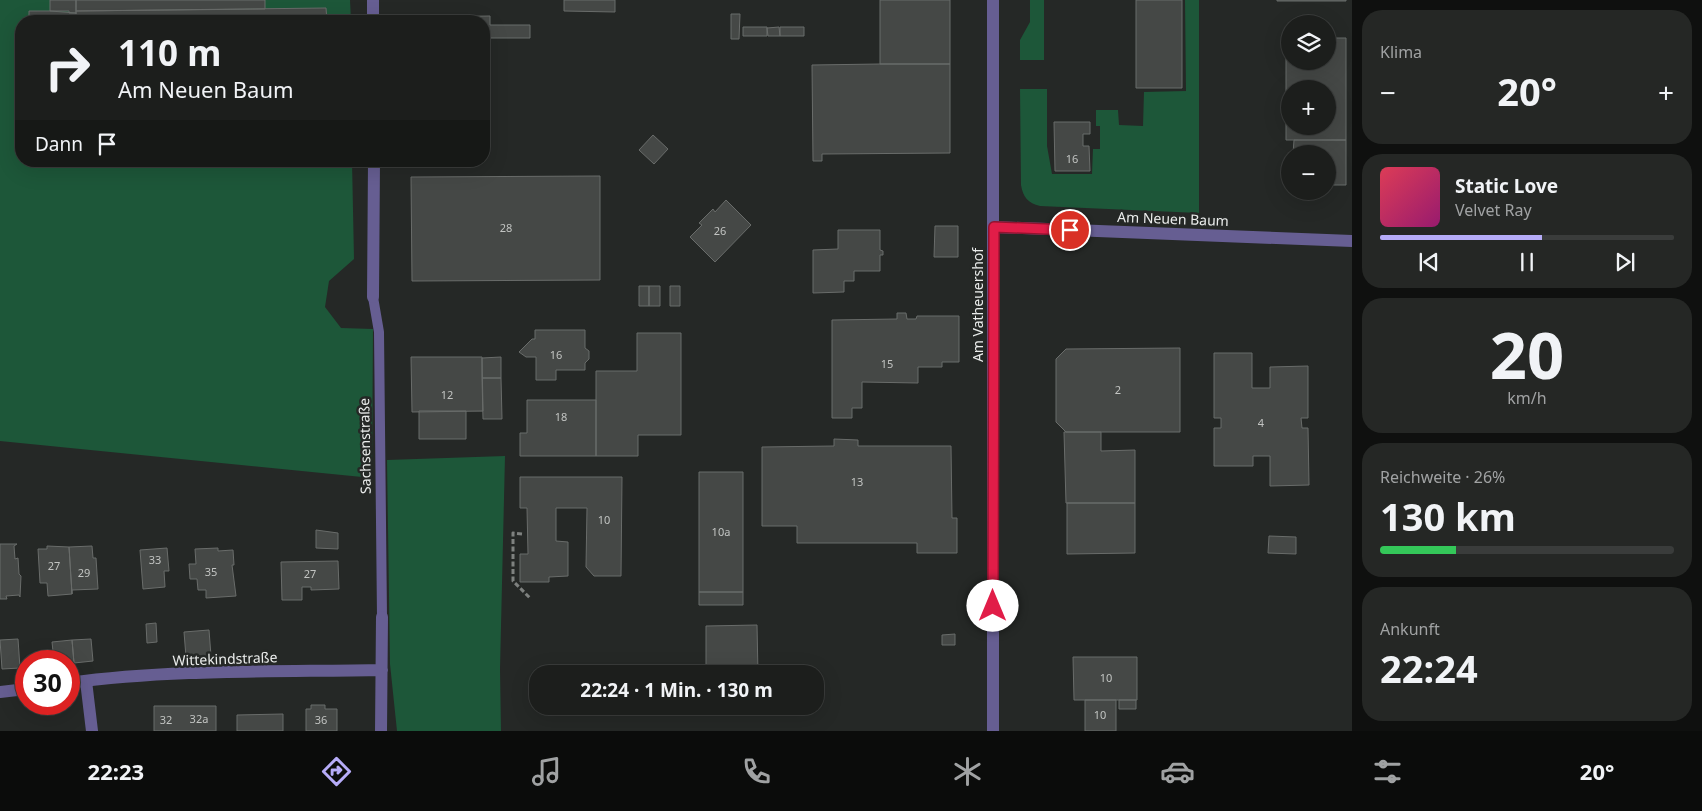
<!DOCTYPE html>
<html lang="de">
<head>
<meta charset="utf-8">
<style>
	body { margin:0; font-family:"Noto Sans",sans-serif; background:#252725; color:#f1f3f6; height:100vh; display:flex; flex-direction:column; font-size:19px; white-space:nowrap }
	* { box-sizing:border-box; margin:0 }
	p { font-size:16px; color:#a0a2a3 }
	.icon { flex:none; width:28px; height:28px; fill:none; stroke:currentColor; stroke-width:2; stroke-linecap:round; stroke-linejoin:round }
	.map { position:relative; flex:1; overflow:hidden }
	.sheet { display:flex; flex-direction:column; gap:10px; padding:10px; background:#0f100f; width:350px }
	.sheet>* { flex:none }
	.hud { position:absolute; left:15px; top:15px; width:475px; height:152px; border-radius:20px; box-shadow:0 5px 20px #0002,0 0 0 1px #3a3c3b; background:#1c1e1c; color:#f1f3f6; overflow:hidden }
	.fabs { position:absolute; left:1281px; top:15px; display:grid; gap:10px }
	.fabs a { display:grid; place-items:center; width:55px; height:55px; border-radius:50%; background:#1c1e1c; box-shadow:0 5px 20px #0002,0 0 0 1px #3a3c3b; font-size:25px }
	.speed { position:absolute; left:15px; top:650px; display:flex; gap:10px; font-size:25px; font-weight:700; text-align:center }
	.speed>* { display:grid; place-content:center; width:65px; height:65px; border-radius:50%; background:#1c1e1c; box-shadow:0 5px 20px #0002,0 0 0 1px #3a3c3b; line-height:1 }
	.speed .limit { border:8px solid #d22; background:#fff; color:#111 }
	.pin { position:absolute; display:grid; place-items:center; width:42px; height:42px; color:#fff; margin:-21px; border:2px solid #fff; border-radius:50%; box-shadow:0 1px 5px #0007 }
	.me { position:absolute; width:55px; margin:-28px; rotate:0deg; stroke-linejoin:round; filter:drop-shadow(0 0 4px #0008) }
	.turn { display:flex; align-items:center; gap:18px; height:105px; padding:0 20px; font-size:22px }
	.turn .icon { width:65px; height:65px; stroke-width:2.5 }
	.turn b { display:block; font-size:35px; line-height:42px }
	.then { display:flex; align-items:center; height:48px; padding:0 20px; background:#0003; gap:10px; font-size:19px }
	.big { font-size:38px; font-weight:700; line-height:1.1 }
	.sheet .widget { flex:1; display:flex; flex-direction:column; justify-content:center; gap:8px; min-width:0; padding:0 18px; border-radius:20px; background:#252725 }
	.sheet .dial { align-items:center; gap:0 }
	.dial b { font-size:65px; line-height:1 }
	.song { display:flex; align-items:center; gap:15px }
	.cover { width:60px; height:60px; border-radius:8px; background:linear-gradient(135deg,hsl(350 70% 55%),hsl(320 70% 35%)) }
	.played { height:5px; border-radius:2px; background:linear-gradient(90deg,#b6acf8 55%,#3a3c3b 55%) }
	.keys { display:flex; justify-content:space-around; direction:ltr }
	.heat { display:flex; justify-content:space-between; align-items:center; font-size:28px; direction:ltr }
	.charge { height:8px; border-radius:4px; background:linear-gradient(90deg,#34c759 26%,#3a3c3b 0) }
	.trip { position:absolute; left:529px; top:665px; width:295px; height:50px; border-radius:20px; background:#1c1e1c; box-shadow:0 5px 20px #0002,0 0 0 1px #3a3c3b; font-weight:700; line-height:50px; text-align:center }
	.menu { display:flex; height:80px; justify-content:space-around; align-items:center; background:#0b0c0b; color:#a0a2a3 }
	.menu .icon { width:35px; height:35px }
	.menu .selected { color:#b6acf8 }
	.menu b { font-size:22px; color:#f1f3f6 }
	main { display:flex; flex:1; min-height:0 }
	.map>svg:first-child { display:block }
</style>
</head>
<body>
<main>
<div class="map">
<svg width="1352" height="731" viewBox="0 0 1352 731">
	<rect width="100%" height="100%" fill="#252826"/>
	<!-- green -->
	<path fill="#1d5739" d="M0,0h350l1,21h-330v140h331l2,98 -25,22 -4,26 16,21 32,1 -1,149 -372,-37z
		M1030,0h14v60h-24v-20l10,-18z
		M1185,0h14v213l-159,-7c-12,-3 -17,-9 -19,-21l-1,-96h27v57l5,28h40l1,-25h7v-23h-4v-16h22l1,15 24,1 1,-34 42,-1z
		M505,456l-5,213 1,62h-104l-7,-67 -3,-204z"/>
	<!-- building -->
	<path fill="#454846" stroke="#696c6a" fill-rule="evenodd" d="M50,0h26v13l-26,-2z
		M76,0h189v9l-189,2z
		M564,0h51v12l-51,-1z
		M880,0h70v64h-70z
		M1136,0h46v88h-46z
		M1277,0h69v1h-69z
		M326,8l1,13h-251v-10z
		M29,11h40v2h7v8h-47z
		M731,14h9l-1,25h-8z
		M490,16v9h40v13h-46v-17h-64v-4z
		M743,27h24v9h-24z
		M779,27l1,9h-12l-1,-8z
		M780,27h24v9h-24z
		M1286,38h4v23h38v-23h18v102h-60zM1290,89h38v37h-38z
		M880,64h70v89l-128,1v7h-9l-1,-96z
		M1054,122h36v12h-7v12h6l1,25h-35z
		M653,135l15,14 -14,15 -15,-14z
		M1294,140h52v45h-18v-31h-35z
		M600,176v104l-188,1 -1,-104z
		M726,200l25,25 -36,37 -25,-25 12,-12 -3,-2 14,-14 2,3z
		M935,226h23v31h-24z
		M838,230h42v20l3,1v4h-3v16h-26v10h-10v11l-31,1v-43l25,-1z
		M639,286h10v20h-10z
		M649,286h11v20h-11z
		M670,286h10v20h-10z
		M897,313h9l1,6h9l1,-3h42v46h-17v5h-24v16l-56,-1v26h-10v10h-20v-98l65,-1z
		M535,330h50v18l4,3v8l-4,4v7h-29v10h-20v-23h-10l-7,-5 13,-13h3z
		M637,333h44v102h-43v21h-42v-85h41z
		M1180,348v84h-114l-10,-10v-63l10,-10z
		M1214,353h38v35h18v-21l38,-1v52h-7l1,10h6l1,57 -39,1v-30h-17v10h-39v-38h7v-10h-7z
		M411,357h71l1,54 -71,1z
		M501,357v21h-19v-20z
		M482,378h19l1,41h-19z
		M527,400h69v56h-76v-23h7z
		M419,411h47v28h-47z
		M1064,432h37v19l34,-1v53h-69z
		M834,439l24,1v6h93l1,72h5v35h-40v-10h-120v-17h-35v-79l72,-1z
		M699,472h44v120h-44z
		M520,477h102l-1,99h-27l-8,-9 1,-59h-31v33l12,1v34l-19,1v5h-29v-28h8l-1,-46h-7z
		M1067,503h68v50l-68,1z
		M316,530l22,3v16l-22,-1z
		M1269,536l27,1v17l-28,-1z
		M0,544h17l-3,2 1,13 3,-1 1,16 2,2 -1,21 -1,-2 -13,1 1,3h-7z
		M47,546l22,1 3,47 -24,2 -1,-13h-7l-2,-34h9z
		M92,546l1,12h3l2,31 -26,1v4l-3,-47z
		M167,548l2,23h-5l1,16 -22,2 -3,-39z
		M218,548v3l15,-1 1,15h-2l4,31 -30,2v-8h-8l-1,-11h-7l-1,-15h7l-1,-15z
		M338,561l1,28 -28,1v-3h-9v13h-20l-1,-38z
		M699,592h44v13h-44z
		M156,623l1,19 -10,1 -1,-19z
		M757,625l1,49h-52v-48z
		M209,630l2,26 -25,1 -2,-25z
		M955,634v11h-13v-10z
		M18,639l2,29 -18,1 -2,-29z
		M91,639l2,22 -19,2 -2,-23z
		M72,640l2,23 -20,-2 -2,-19z
		M1073,657h64v43h-63z
		M1085,700h31v31h-31z
		M1119,700h17v9h-17z
		M311,705h14v4h12v22h-31v-22h5z
		M154,706h62v25h-62z
		M283,714v17h-46v-16z"/>
	<g fill="none" stroke-linecap="round" stroke-linejoin="round">
		<!-- path -->
		<path stroke="#7e817f" stroke-width="3" stroke-dasharray="5 2.5" stroke-linecap="butt" d="M522,534l-9,-1v48l18,18"/>
		<!-- lane -->
		<path stroke="#665e92" stroke-width="10" d="M373,297l6,35 3,285"/>
		<!-- street -->
		<path stroke="#665e92" stroke-width="12" d="M373,0v21
			M994,227l358,14
			M373,297l1,-136
			M86,681l6,50
			M69,683c102,-14 209,-11 313,-13
			M0,692l26,-3
			M381,731l1,-114
			M993,731v-731"/>
	</g>
	<g fill="none" stroke-linecap="round" stroke-linejoin="round">
		<!-- route casing -->
		<g stroke="#92132f" stroke-width="12">
			<path id="route" d="M993,606l1,-379 76,3"/>
		</g>
		<!-- route -->
		<use href="#route" stroke="#e11d48" stroke-width="9"/>
	</g>
	<g text-anchor="middle" stroke-width="5" stroke-linejoin="round" paint-order="stroke">
		<!-- number labels -->
		<g font-size="11" fill="#c2c4c2">
			<text x="1072" y="163">16</text>
			<text x="506" y="232">28</text>
			<text x="720" y="235">26</text>
			<text x="556" y="359">16</text>
			<text x="887" y="368">15</text>
			<text x="1118" y="394">2</text>
			<text x="447" y="399">12</text>
			<text x="561" y="421">18</text>
			<text x="1261" y="427">4</text>
			<text x="857" y="486">13</text>
			<text x="604" y="524">10</text>
			<text x="721" y="536">10a</text>
			<text x="155" y="564">33</text>
			<text x="54" y="570">27</text>
			<text x="211" y="576">35</text>
			<text x="84" y="577">29</text>
			<text x="310" y="578">27</text>
			<text x="1106" y="682">10</text>
			<text x="1100" y="719">10</text>
			<text x="199" y="723">32a</text>
			<text x="166" y="724">32</text>
			<text x="321" y="724">36</text>
		</g>
		<!-- street labels -->
		<g font-size="14" fill="#ebedec" stroke="#252826">
			<text transform="translate(1173 219) rotate(2)" y="5">Am Neuen Baum</text>
			<text transform="translate(978 305) rotate(-90)" y="5">Am Vatheuershof</text>
			<text transform="translate(365 446) rotate(-91)" y="5">Sachsenstraße</text>
			<text transform="translate(225 659) rotate(-2)" y="5">Wittekindstraße</text>
		</g>
	</g>
</svg>
<div class="fabs">
<a><svg class="icon" aria-label="layers" viewBox="0 0 24 24"><path d="M12 4l9 5-9 5-9-5zM3 14l9 5 9-5"/></svg></a>
<a>+</a>
<a>−</a>
</div>
<div class="speed"><div class="limit">30</div></div>
<div class="pin" style="left:1070px;top:230px;background:#d93025"><svg class="icon" aria-label="arrive" viewBox="0 0 24 24"><path d="M6 21V4h12l-3 4 3 4H6"/></svg></div>
<svg class="me" style="left:993px;top:606px" viewBox="-20 -20 40 40"><circle r="19" fill="#fff"/><path d="M0-13L10 11 0 6-10 11z" fill="#e11d48"/></svg>
<div class="trip">22:24 · 1 Min. · 130 m</div>
<div class="hud">
<div class="turn"><svg class="icon" aria-label="right" viewBox="0 0 24 24"><path d="M7 20v-9h11M14 6l5 5-5 5"/></svg><div><b>110 m</b>Am Neuen Baum</div></div>
<div class="then">Dann<svg class="icon" aria-label="arrive" viewBox="0 0 24 24"><path d="M6 21V4h12l-3 4 3 4H6"/></svg></div>
</div>
</div>
<section class="sheet">
<div class="widget"><p>Klima</p>
<div class="heat"><a>−</a><b class="big">20°</b><a>+</a></div>
</div>
<div class="widget">
<div class="song"><i class="cover"></i><div><b>Static Love</b><p>Velvet Ray</p></div></div>
<div class="played"></div>
<div class="keys"><svg class="icon" aria-label="previous" viewBox="0 0 24 24"><path d="M18 5L8 12l10 7zM5 5v14"/></svg><svg class="icon" aria-label="pause" viewBox="0 0 24 24"><path d="M8 5v14M16 5v14"/></svg><svg class="icon" aria-label="next" viewBox="0 0 24 24"><path d="M6 5l10 7-10 7zM19 5v14"/></svg></div>
</div>
<div class="widget dial"><b>20</b><p>km/h</p></div>
<div class="widget"><p>Reichweite · 26%</p><b class="big">130 km</b><div class="charge"></div></div>
<div class="widget"><p>Ankunft</p><b class="big">22:24</b></div>
</section>
</main>
<nav class="menu">
<b>22:23</b>
<svg class="icon selected" aria-label="directions" viewBox="0 0 24 24"><path d="M12 3l9 9-9 9-9-9zM9 14v-3h6M13 9l2 2-2 2"/></svg>
<svg class="icon" aria-label="music" viewBox="0 0 24 24"><path d="M9 18V5l10-2v13"/><circle cx="6" cy="18" r="3"/><circle cx="16" cy="16" r="3"/></svg>
<svg class="icon" aria-label="phone" viewBox="0 0 24 24"><path d="M5 4h4l2 5-3 2q2 4 5 5l2-3 5 2v4C11 20 4 13 5 4z"/></svg>
<svg class="icon" aria-label="climate" viewBox="0 0 24 24"><path d="M12 3v18M4 7l16 10M4 17L20 7"/></svg>
<svg class="icon" aria-label="car" viewBox="0 0 24 24"><path d="M5 17H2v-5l4-1 3-4h7l3 4 3 1v5h-3M9 17h6M6 11h13"/><circle cx="7" cy="17" r="2"/><circle cx="17" cy="17" r="2"/></svg>
<svg class="icon" aria-label="filters" viewBox="0 0 24 24"><path d="M4 7h16M4 17h16"/><circle cx="9" cy="7" r="2"/><circle cx="15" cy="17" r="2"/></svg>
<b>20°</b>
</nav>
</body>
</html>
